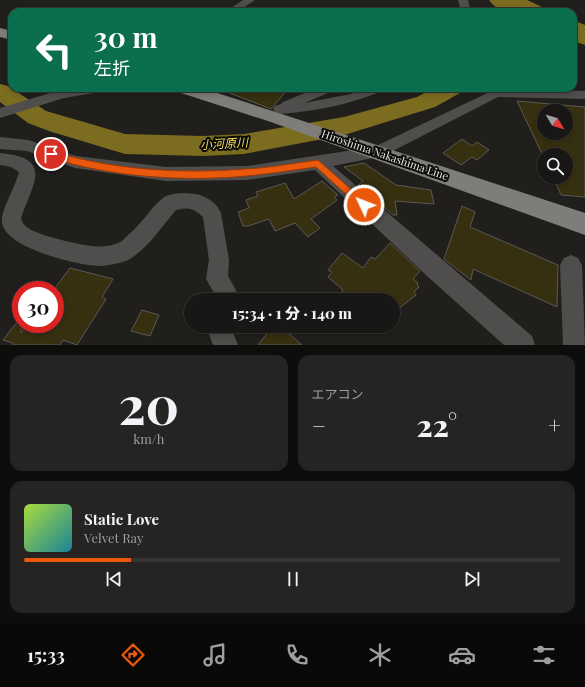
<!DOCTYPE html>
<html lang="ja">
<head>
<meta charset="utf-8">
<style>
	body { margin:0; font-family:"Playfair Display","Noto Sans JP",serif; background:#252422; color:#f1f3f6; height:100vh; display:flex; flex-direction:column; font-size:15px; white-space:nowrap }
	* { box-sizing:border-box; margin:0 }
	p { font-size:13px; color:#9f9fa0 }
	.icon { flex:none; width:22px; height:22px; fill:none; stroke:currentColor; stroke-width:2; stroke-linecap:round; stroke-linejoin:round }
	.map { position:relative; height:345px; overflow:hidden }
	.drawer { display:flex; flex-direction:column; gap:10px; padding:10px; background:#0d0d0c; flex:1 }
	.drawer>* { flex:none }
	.guide { position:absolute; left:8px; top:8px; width:569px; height:84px; border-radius:12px; box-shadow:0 2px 6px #0003,0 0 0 1px #363634; background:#0b6e4f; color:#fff; overflow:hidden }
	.needle { width:26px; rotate:128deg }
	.fabs { position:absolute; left:537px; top:104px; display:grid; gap:8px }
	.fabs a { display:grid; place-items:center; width:36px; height:36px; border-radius:50%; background:#181715; box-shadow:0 2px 6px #0003,0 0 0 1px #363634; font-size:20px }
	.speed { position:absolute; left:12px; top:281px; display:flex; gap:8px; font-size:20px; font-weight:700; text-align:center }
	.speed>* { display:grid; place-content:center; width:52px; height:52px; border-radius:50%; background:#181715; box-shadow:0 2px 6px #0003,0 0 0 1px #363634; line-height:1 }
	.speed .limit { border:6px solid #d22; background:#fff; color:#111 }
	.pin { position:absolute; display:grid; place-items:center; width:34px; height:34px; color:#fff; margin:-17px; border:2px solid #fff; border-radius:50%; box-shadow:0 1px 4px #0007 }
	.me { position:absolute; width:44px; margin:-22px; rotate:313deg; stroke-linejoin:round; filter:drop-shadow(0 0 3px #0008) }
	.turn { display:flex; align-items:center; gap:14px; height:84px; padding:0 20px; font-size:18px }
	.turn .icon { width:52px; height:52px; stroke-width:2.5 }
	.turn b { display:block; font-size:28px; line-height:34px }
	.big { font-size:30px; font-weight:800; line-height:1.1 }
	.drawer .widget { flex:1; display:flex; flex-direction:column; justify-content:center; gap:6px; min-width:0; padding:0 14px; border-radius:12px; background:#252422 }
	.drawer .dial { align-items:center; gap:0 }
	.dial b { font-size:52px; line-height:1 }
	.song { display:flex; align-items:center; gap:12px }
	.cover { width:48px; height:48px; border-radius:6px; background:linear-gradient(135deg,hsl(80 70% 55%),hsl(190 70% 35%)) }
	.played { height:4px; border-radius:2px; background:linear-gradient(90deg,#ea580c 20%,#363634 20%) }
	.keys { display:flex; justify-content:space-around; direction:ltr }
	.heat { display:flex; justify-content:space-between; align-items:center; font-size:22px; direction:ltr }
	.drawer .tiles { flex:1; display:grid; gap:10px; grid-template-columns:1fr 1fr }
	.widget:last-child { grid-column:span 2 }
	.trip { position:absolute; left:184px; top:293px; width:216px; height:40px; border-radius:20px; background:#181715; box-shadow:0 2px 6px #0003,0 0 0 1px #363634; font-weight:800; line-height:40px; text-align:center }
	.dock { display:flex; height:64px; justify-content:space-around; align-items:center; background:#0a0908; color:#9f9fa0 }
	.dock .icon { width:28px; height:28px }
	.dock .current { color:#ea580c }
	.dock b { font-size:18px; color:#f1f3f6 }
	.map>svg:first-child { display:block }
</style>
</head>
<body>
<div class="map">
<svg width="585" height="345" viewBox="0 0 585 345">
	<rect width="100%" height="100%" fill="#201f1c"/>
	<!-- water -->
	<path fill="#7c6c20" d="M489,0h38l26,12c-20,0 -51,7 -64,-12z
		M573,20l12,5v20l-12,-4z"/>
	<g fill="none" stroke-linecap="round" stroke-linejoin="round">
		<!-- river -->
		<path fill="#7c6c20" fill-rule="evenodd" d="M0,84l8,2 38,25 79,23 78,2 41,-2 100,-17 73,-20 17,-9h30l-4,5 -25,14 -91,28 -100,19 -41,2 -78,-2 -76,-23 -21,-8 -28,-21z"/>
	</g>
	<!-- building -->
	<path fill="#362f10" stroke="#5a5955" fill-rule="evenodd" d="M222,88h67l-18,21 -49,-19z
		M517,101l68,6v90l-24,-2 -8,-18h13v-22h-22v3zM544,111h22v22h-22z
		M462,139l10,7 5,-4 12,8 -12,10 -5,-3 -11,8 -18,-12z
		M364,163l32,22 35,5 3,14 -39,-3 2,14h-4l-35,-30 5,-4 -19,-14z
		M322,181l16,14 -4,2 3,3 -26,19 9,9 -12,9 -13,-14 -20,8 -6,-12 -21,7h-5l-5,-14 11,-4 -3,-8 12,-4 -2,-4 29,-9 9,16z
		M462,206l13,6 -5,15 88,38 -1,42 -84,-38 -2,11 -27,-21z
		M390,243l30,28 -7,8 5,4 -1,2 2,2 -5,5 2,3 -19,15 -4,-5v-5h-55l5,-10 -15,-13 4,-5 -4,-2 14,-17 21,15 8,-11 4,2z
		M70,268l43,11 -11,18 4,2 -29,46 -14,-5 -3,5h-48l1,-2 -10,-3 18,-23v16l7,-9h27v-36z
		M142,310l17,5 -9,21 -19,-5z
		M273,326h7l22,19h-44z"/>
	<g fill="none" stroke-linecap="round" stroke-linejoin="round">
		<!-- minor -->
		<path fill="#4f4e4c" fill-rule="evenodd" d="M243,0h12l-18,12h-12z
			M458,0h10l3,12h-10z
			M75,88h33l-2,3 -42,7 -64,20v-10l57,-17z
			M317,88h18l-2,3 -29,12 47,-9 14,-6h19l-2,3c-34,14 -65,20 -102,23l-5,-2 -2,-3 2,-3 6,-2 2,-2z
			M496,89l89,2v8l-87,-2 -115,59 -50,10 199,170 3,9h-31l-77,-69 -112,-106 -68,10 -81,1 -91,-13 -48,-17 -27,-2v-12l28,3 48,16 90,11 81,-1 127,-19z
			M0,153c54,5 33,30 21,65 1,10 17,15 26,18 20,5 51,16 71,7 4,-1 7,-5 10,-8 13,-10 23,-28 35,-37 8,-6 23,-5 33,-4 10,2 21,9 25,19l8,47 -1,16 8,14v10h-22v-7l-8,-14 3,-19 -6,-43c-10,-9 -15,-10 -27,-7 -14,16 -27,37 -46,49 -7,4 -23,7 -32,7 -22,-1 -92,-18 -96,-43 -2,-12 14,-37 17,-51l-8,-5 -11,-2z
			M571,255l7,3 4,7 3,80h-22l-3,-80 4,-7z
			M210,326h24l-1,7 5,12h-25l-4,-11z"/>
		<!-- primary -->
		<path fill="#7e7d79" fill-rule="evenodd" d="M0,28l12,3v9l-12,-3z
			M175,88h27l383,125v22l-317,-114 -90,-29z"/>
	</g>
	<!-- route -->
	<path fill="#ea580c" stroke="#983908" d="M51,151c62,19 130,23 194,18 25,-1 49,-6 73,-9l51,45 -5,4 -4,-2 -44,-40c-23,3 -46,7 -69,9 -63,6 -139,1 -199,-19v-5z"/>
	<g text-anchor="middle" stroke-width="4" stroke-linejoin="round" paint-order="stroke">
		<!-- street labels -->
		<g font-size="11" fill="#e8e8e5" stroke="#090908">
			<text transform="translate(385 155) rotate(19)" y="4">Hiroshima Nakashima Line</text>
		</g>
		<!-- water labels -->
		<g font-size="12" font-style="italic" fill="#f8dd5b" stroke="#090908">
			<text transform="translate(224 144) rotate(-3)" y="4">小河原川</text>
		</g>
	</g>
</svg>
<div class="fabs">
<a><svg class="needle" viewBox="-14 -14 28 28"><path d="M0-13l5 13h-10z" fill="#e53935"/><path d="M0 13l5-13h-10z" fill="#9f9fa0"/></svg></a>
<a><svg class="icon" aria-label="search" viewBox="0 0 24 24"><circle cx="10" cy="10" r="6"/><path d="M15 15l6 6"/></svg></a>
</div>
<div class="speed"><div class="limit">30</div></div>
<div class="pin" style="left:51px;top:154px;background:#d93025"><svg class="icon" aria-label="arrive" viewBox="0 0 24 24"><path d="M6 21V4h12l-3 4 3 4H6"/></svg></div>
<svg class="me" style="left:364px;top:205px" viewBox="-20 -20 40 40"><circle r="17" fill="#ea580c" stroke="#fff" stroke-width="3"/><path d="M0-11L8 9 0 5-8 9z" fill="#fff"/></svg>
<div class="trip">15:34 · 1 分 · 140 m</div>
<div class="guide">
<div class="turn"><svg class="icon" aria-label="left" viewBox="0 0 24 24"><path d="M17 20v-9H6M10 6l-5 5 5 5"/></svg><div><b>30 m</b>左折</div></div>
</div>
</div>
<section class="drawer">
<div class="tiles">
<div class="widget dial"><b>20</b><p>km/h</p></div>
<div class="widget"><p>エアコン</p>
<div class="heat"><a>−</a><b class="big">22°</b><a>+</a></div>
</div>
<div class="widget">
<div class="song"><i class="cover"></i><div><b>Static Love</b><p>Velvet Ray</p></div></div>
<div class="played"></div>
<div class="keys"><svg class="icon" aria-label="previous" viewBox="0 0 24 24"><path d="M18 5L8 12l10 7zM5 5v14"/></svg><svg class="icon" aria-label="pause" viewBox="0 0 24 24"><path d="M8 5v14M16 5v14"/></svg><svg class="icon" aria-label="next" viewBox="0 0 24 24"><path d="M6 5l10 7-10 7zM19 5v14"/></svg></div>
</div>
</div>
</section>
<nav class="dock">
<b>15:33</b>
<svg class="icon current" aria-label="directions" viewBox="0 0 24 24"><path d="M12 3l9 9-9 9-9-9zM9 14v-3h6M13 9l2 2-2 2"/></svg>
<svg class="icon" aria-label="music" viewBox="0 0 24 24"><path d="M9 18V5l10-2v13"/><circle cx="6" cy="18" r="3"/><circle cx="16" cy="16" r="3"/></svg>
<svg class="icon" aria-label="phone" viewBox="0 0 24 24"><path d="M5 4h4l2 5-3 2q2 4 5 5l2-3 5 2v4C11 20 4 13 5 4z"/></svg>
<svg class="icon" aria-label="climate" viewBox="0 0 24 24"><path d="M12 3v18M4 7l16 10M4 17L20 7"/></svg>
<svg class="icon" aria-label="car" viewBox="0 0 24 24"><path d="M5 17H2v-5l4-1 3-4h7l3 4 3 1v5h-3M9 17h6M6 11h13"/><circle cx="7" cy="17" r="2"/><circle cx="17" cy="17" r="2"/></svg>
<svg class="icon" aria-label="filters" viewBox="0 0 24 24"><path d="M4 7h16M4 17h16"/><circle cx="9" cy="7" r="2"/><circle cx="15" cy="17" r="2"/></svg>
</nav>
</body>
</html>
